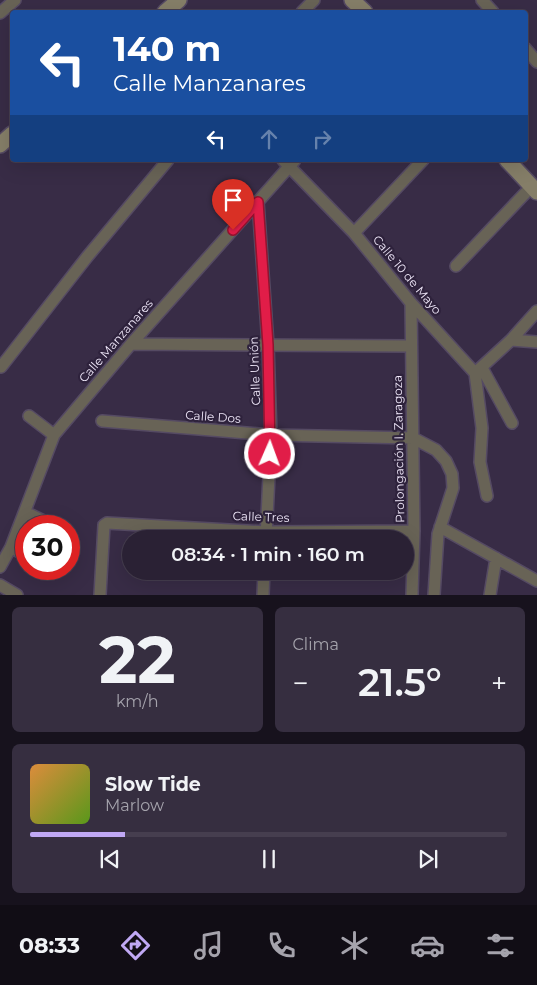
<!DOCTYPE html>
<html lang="es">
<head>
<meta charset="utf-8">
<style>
	body { margin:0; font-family:Montserrat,sans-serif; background:#362e40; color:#f1f3f6; height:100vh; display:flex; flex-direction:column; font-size:19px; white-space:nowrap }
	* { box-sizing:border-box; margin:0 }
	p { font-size:16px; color:#a5a3ac }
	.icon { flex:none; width:28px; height:28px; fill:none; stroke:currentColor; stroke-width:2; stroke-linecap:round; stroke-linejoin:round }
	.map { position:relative; height:595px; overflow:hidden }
	.details { display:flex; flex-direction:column; gap:12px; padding:12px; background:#17121d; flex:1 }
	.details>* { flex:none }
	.top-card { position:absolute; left:10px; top:10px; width:518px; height:152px; border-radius:5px; box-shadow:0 5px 20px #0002,0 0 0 1px #463e4f; background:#1a4fa0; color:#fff; overflow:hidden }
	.speed { position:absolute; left:15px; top:515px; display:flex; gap:10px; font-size:25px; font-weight:700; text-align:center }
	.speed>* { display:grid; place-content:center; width:65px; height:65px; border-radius:50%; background:#2a2134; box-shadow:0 5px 20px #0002,0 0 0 1px #463e4f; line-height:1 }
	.speed .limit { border:8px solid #d22; background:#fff; color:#111 }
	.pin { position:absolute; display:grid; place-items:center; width:42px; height:42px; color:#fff; margin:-51px -21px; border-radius:50% 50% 50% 0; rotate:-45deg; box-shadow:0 0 5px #0007 }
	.pin .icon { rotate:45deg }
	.me { position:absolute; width:55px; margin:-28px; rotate:2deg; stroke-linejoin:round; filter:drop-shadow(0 0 4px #0008) }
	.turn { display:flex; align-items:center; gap:18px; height:105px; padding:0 20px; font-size:22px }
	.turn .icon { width:65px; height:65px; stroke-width:2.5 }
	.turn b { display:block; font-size:35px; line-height:42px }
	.lanes { display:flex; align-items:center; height:48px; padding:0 20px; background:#0003; justify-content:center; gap:25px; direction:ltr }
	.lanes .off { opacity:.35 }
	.big { font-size:38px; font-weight:600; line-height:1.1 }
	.details .card { flex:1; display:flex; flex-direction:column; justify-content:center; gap:8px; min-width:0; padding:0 18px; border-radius:8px; background:#362e40 }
	.details .dial { align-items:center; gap:0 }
	.dial b { font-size:65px; line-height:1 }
	.song { display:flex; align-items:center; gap:15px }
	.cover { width:60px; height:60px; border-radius:8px; background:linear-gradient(135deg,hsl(30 70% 55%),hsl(90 70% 35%)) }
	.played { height:5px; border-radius:2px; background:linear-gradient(90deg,#c0a8f4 20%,#463e4f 20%) }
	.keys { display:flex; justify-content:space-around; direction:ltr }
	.heat { display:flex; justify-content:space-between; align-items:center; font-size:28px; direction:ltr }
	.details .tiles { flex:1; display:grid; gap:12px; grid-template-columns:1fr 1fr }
	.card:last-child { grid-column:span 2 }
	.trip { position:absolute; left:122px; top:530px; width:292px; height:50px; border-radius:25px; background:#2a2134; box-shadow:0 5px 20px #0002,0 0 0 1px #463e4f; font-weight:600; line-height:50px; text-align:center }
	.tab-bar { display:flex; height:80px; justify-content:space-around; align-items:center; background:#110d15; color:#a5a3ac }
	.tab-bar .icon { width:35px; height:35px }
	.tab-bar .current { color:#c0a8f4 }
	.tab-bar b { font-size:22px; color:#f1f3f6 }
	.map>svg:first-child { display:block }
</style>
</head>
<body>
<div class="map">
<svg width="537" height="595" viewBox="0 0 537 595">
	<rect width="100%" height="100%" fill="#382c46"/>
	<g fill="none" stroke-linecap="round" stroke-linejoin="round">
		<!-- street casing -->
		<g stroke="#554a63" stroke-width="14">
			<path id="street" d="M482,0l11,12
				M302,12l12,-12
				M0,13l15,-13
				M525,48l12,14
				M283,160l71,73 57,70 64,70
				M258,202l10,143 3,90 -5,102
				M354,233l69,-73
				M456,266l76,-80
				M411,303l3,228 -2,64
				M511,340l26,2
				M131,344l279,2
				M1,367l86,-110 81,-97
				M482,368l30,55
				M475,373l7,55 -2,34 7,34
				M475,373l36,-33 26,-29
				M29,416l25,19
				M102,421l169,14 142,3 23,12 10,11 6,13 1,14 -15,46 -4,61
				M25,512l29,14
				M440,527l97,54
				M11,547l15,9
				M0,567l11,-20 43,-112 77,-91 164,-184
				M0,585l17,10
				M100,595l4,-70 3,-2 159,9 148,-1
				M263,595l1,-24
				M490,595l6,-37"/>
		</g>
		<!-- secondary casing -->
		<g stroke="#554a63" stroke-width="18">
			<path id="secondary" d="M352,0l13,12
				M165,12l14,-12
				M0,145l12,-11
				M507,160l30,32"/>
		</g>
		<!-- street -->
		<use href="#street" stroke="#686356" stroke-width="11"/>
		<!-- secondary -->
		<use href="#secondary" stroke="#857e68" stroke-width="15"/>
	</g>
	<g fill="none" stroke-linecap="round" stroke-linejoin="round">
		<!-- route casing -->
		<g stroke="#92132f" stroke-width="12">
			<path id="route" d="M233,230l25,-28 10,143 2,109"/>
		</g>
		<!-- route -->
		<use href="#route" stroke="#e11d48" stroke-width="9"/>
	</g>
	<g text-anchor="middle" stroke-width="4.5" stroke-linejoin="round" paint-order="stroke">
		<!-- street labels -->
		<g font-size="12" fill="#f0e8fa" stroke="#2e223c">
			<text transform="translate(407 275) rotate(50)" y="4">Calle 10 de Mayo</text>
			<text transform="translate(116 341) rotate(-49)" y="4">Calle Manzanares</text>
			<text transform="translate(255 371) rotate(-92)" y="4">Calle Unión</text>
			<text transform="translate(213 417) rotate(4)" y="4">Calle Dos</text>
			<text transform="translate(399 449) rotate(-91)" y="4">Prolongación I. Zaragoza</text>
			<text transform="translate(261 517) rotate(2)" y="4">Calle Tres</text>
		</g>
	</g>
</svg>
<div class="speed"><div class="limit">30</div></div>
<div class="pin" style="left:233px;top:230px;background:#d93025"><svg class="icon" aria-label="arrive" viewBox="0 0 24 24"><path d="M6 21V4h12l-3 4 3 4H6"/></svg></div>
<svg class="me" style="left:270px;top:454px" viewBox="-20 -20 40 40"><circle r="17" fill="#e11d48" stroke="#fff" stroke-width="3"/><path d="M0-11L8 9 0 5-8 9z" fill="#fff"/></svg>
<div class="trip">08:34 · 1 min · 160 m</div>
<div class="top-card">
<div class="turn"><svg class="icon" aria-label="left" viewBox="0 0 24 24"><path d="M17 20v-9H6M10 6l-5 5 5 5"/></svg><div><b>140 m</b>Calle Manzanares</div></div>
<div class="lanes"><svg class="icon" aria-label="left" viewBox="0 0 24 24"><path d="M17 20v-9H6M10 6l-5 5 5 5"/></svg><svg class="icon off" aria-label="ahead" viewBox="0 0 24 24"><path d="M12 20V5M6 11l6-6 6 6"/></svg><svg class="icon off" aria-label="right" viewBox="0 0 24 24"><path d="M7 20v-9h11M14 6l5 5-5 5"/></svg></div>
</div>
</div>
<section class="details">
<div class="tiles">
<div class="card dial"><b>22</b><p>km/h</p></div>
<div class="card"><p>Clima</p>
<div class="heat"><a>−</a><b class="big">21.5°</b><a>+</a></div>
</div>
<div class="card">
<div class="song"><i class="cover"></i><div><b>Slow Tide</b><p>Marlow</p></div></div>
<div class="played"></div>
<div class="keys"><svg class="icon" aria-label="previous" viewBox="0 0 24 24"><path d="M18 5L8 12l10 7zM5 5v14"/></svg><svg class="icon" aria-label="pause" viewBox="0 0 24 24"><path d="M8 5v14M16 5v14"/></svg><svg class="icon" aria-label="next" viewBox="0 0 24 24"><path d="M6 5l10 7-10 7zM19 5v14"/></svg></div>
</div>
</div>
</section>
<nav class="tab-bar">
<b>08:33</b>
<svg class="icon current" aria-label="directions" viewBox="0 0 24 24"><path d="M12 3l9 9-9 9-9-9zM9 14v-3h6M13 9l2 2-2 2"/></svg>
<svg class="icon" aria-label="music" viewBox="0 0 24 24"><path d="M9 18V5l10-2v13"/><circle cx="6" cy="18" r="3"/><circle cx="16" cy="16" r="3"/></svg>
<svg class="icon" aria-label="phone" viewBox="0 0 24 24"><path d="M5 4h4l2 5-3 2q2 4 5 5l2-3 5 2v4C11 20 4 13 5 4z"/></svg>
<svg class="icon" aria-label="climate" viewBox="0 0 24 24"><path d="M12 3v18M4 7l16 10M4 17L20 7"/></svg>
<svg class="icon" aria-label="car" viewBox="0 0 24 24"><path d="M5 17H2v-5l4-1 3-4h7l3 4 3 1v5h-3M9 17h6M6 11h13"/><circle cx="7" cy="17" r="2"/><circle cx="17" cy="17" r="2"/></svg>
<svg class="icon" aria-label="filters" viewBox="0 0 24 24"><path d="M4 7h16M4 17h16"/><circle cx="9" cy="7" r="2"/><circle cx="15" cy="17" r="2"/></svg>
</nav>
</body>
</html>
